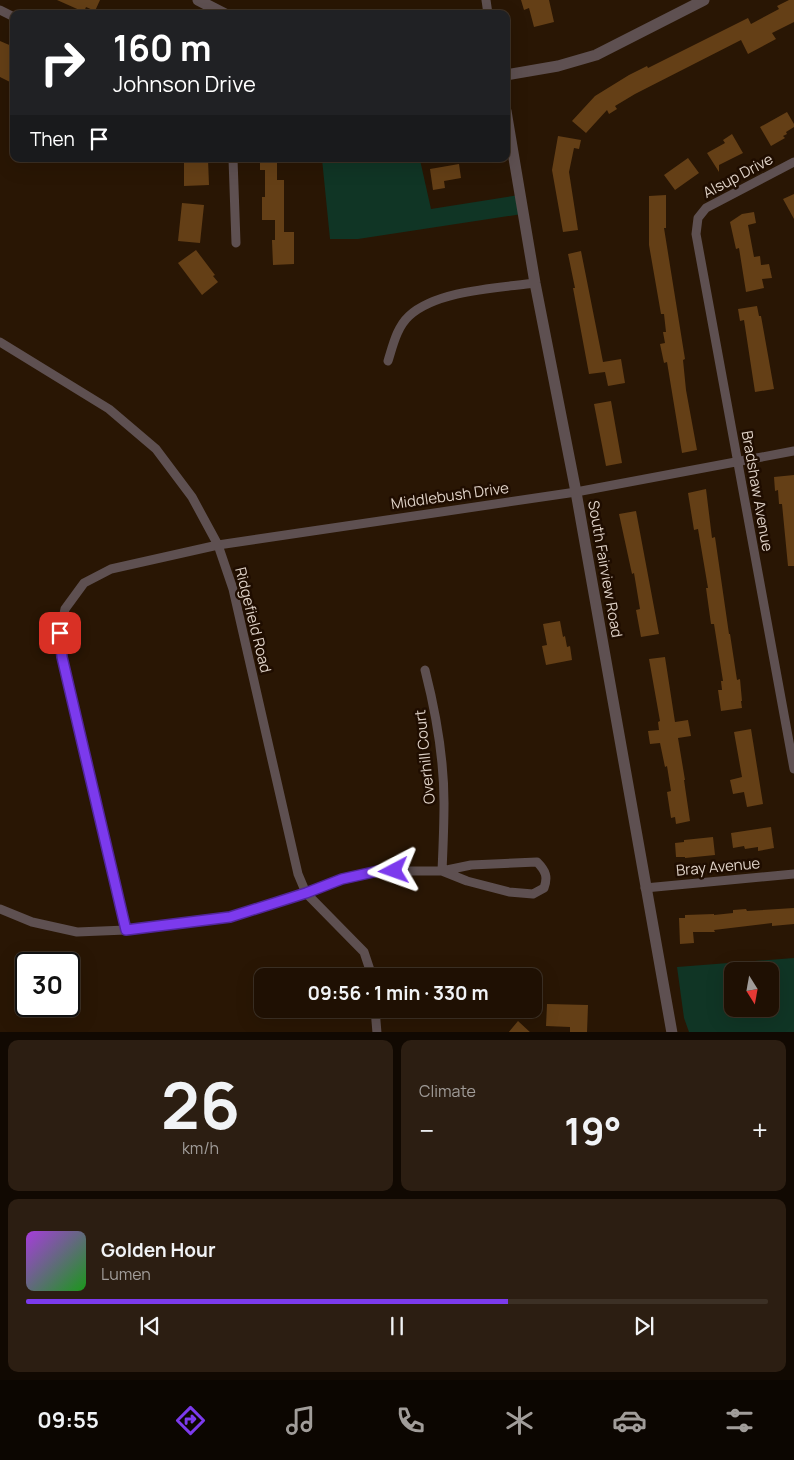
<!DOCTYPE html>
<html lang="en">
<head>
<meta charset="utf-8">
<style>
	body { margin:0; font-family:Manrope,sans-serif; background:#2c1e12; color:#f1f3f6; height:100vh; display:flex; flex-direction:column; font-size:19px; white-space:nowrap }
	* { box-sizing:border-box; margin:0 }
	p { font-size:16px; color:#a19d9a }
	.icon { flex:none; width:28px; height:28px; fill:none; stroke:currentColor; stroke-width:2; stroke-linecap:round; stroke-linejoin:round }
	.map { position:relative; height:1032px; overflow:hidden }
	.details { display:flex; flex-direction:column; gap:8px; padding:8px; background:#110902; flex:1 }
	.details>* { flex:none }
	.top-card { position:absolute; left:10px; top:10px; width:500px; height:152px; border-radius:10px; box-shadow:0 5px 20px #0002,0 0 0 1px #3c3025; background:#202124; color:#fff; overflow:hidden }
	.needle { width:32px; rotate:169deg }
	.tools { position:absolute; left:724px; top:962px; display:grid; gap:10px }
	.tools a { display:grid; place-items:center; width:55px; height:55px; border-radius:10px; background:#1f1003; box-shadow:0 5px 20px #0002,0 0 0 1px #3c3025; font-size:25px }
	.speed { position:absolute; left:15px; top:952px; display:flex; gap:10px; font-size:25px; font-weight:700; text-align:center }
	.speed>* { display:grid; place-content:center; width:65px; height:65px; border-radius:50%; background:#1f1003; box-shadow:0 5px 20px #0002,0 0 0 1px #3c3025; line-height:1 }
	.speed .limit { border:2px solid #111; border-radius:8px; background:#fff; color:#111 }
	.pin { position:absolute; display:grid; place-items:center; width:42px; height:42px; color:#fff; margin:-21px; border-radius:10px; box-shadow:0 2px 8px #0006 }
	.me { position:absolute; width:55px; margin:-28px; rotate:266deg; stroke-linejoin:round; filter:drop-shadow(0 0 4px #0008) }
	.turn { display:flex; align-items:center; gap:18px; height:105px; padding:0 20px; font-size:22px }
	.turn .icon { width:65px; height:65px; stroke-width:2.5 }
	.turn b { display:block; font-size:35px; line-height:42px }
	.then { display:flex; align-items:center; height:48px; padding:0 20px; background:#0003; gap:10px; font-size:19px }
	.big { font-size:38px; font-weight:700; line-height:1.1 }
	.details .tile { flex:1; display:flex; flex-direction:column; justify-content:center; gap:8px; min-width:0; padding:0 18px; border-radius:10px; background:#2c1e12 }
	.details .dial { align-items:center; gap:0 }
	.dial b { font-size:65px; line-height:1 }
	.song { display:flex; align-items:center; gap:15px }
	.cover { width:60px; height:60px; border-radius:8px; background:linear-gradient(135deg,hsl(280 70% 55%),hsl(120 70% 35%)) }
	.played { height:5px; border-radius:2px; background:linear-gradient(90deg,#7c3aed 65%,#3c3025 65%) }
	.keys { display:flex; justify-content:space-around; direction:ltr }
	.heat { display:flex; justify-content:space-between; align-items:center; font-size:28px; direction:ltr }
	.details .tiles { flex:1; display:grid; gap:8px; grid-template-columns:1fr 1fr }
	.tile:last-child { grid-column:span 2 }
	.trip { position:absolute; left:254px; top:968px; width:288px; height:50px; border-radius:10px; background:#1f1003; box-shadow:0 5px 20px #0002,0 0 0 1px #3c3025; font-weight:700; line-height:50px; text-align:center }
	.menu { display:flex; height:80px; justify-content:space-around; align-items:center; background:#0c0601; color:#a19d9a }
	.menu .icon { width:35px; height:35px }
	.menu .active { color:#7c3aed }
	.menu b { font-size:22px; color:#f1f3f6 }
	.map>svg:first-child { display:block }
</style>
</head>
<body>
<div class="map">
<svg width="794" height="1033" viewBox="0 0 794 1033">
	<rect width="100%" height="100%" fill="#291604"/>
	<!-- green -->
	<path fill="#103525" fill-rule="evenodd" d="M322,159h104l-6,1 11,49 88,-14 3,19 -164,25h-28z
		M794,958v74h-105l-5,-14 -7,-51zM732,971h38v38h-38z"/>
	<!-- building -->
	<path fill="#643f16" d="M57,0h43l-5,11 -9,-4 -2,5z
		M521,0h28l5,22 -20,5 -5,-19 -5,2z
		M789,0h5v22l-22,11 4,6 -28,15 -7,-14 -106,54 -20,12 2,3 -8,5 -2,-4 -21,23 -14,-12 23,-25 34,-21 18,-9 1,2 100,-50 3,6 28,-15 -2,-3z
		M0,41l14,6v37l-14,-7z
		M787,112l7,12v3l-8,5 1,2 -4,2 2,2 -14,8 -11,-19z
		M732,134l11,19 -24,12v7l-12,-19 18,-10 -2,-3z
		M558,136l23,4 -2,9 -5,-1 -5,24 9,58 -15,2 -11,-62z
		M688,158l11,15 -24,17 -11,-15z
		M184,159h24l1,26 -25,1z
		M260,159h17v21h7v52h10v32l-21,1 -1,-25h3v-20h-13v-23h3v-27h-5z
		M459,164l2,14 -17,3 1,7 -12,2 -3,-21z
		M794,194v25l-11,-20z
		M666,195v33h-2l21,131 -2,1 3,30 11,60 -15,3 -15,-91 -3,1 -4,-19 5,-1 -2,-11h3l-2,-18h-3l-12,-69v-49z
		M182,203l22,2 -4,38 -22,-2z
		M754,212l2,11 -8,2 6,32 6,-1 1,9 8,-1 3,14 -10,1 2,9 -18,4 -7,-44 -3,1 -6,-27 12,-8z
		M196,250l19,25 -2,1 5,6 -16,13 -24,-32z
		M581,251l22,111 18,-3 4,24 -17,3 -3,-14 -16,2 -16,-86h2l-7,-34z
		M757,306l2,10h2l13,73 -19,3 -11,-72 -4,1 -2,-12z
		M611,401l11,62 -16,3 -12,-62z
		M794,475v91h-6l-6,-62h-3l-1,-14 -3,1 -1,-14z
		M706,489l6,49 3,-1 14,97h1l7,46 3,-1 2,22h-1l1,7 -21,3 -3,-21h4l-1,-9h2l-9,-57h-3l-5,-36h2l-10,-59 -4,1 -6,-37z
		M636,511l23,123 -18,3 -5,-27 4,-1 -6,-36 -2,1 -13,-60z
		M560,621l3,16 2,-1 2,11 3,-1 2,14 -26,5 -4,-19 5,-1 -4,-21z
		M665,657l10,65 13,-2 3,16 -13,2 7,42h-1l6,41 -14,3 -1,-7 -4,1 -4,-26 4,-1 -4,-25 -2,1 -5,-24 -10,1 -2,-13 11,-1 -1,-8 2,-1 -11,-62z
		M751,729l12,75 -16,3 -3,-15 -11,2 -3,-14 12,-3 -8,-45z
		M771,827l3,21 -16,3v-4l-13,2 -1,-3 -11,2 -2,-15z
		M713,837l2,18 -30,3v-1h-9l-1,-14 9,-1v-2z
		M794,908v16l-22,2v-3l-58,7 1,2h-22l1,11 -14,1 -1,-26h6v-3l29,-1v1l19,-2v-3l13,-1 1,2z
		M547,1004l41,1 -1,28h-17v-6l-24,-1z
		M518,1021l13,12h-23z"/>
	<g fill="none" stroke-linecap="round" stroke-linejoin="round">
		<!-- minor -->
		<path stroke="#5e5051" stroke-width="9" d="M486,0l2,14
			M0,10l14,7
			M233,159l3,84
			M794,162l-88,46 -8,10 -2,16 98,535
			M0,342l109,67 47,40 36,48 26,48 15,44 65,285 8,19 58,59 8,24
			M388,361c5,-16 9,-34 21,-45 28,-26 90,-28 126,-33
			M425,670c11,43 19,88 19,133 0,22 -1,46 -2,68
			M645,888l149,-14
			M0,909l32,13 45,10 49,-2 103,-13 77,-24 36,-14 36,-8h64l29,-6 66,-3c9,9 11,15 7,26l-11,6 -24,-2 -42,-11 -25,-10
			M126,930l-64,-273 -2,-24 5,-24 19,-26 27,-14 107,-24 358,-53 218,-41
			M375,1009l2,24"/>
		<!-- tertiary -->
		<path stroke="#5e5051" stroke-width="11" d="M198,0l27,14
			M506,75l52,-9 38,-11 108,-55
			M506,111l29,172 41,209 96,541"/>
	</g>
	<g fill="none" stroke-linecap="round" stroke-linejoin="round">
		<!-- route casing -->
		<g stroke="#51269a" stroke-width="12">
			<path id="route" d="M60,633l2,24 64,273 104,-13 76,-24 36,-14 36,-8h16"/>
		</g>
		<!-- route -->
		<use href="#route" stroke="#7c3aed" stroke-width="9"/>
	</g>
	<g text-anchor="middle" stroke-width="5" stroke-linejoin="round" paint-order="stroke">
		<!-- street labels -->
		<g font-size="15" fill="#dfd2c7" stroke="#1f0d00">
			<text transform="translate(738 176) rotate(-28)" y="5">Alsup Drive</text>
			<text transform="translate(757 491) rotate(80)" y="5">Bradshaw Avenue</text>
			<text transform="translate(450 496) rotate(-8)" y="5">Middlebush Drive</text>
			<text transform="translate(605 569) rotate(80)" y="5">South Fairview Road</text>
			<text transform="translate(253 620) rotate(76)" y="5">Ridgefield Road</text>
			<text transform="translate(425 757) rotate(-96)" y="5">Overhill Court</text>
			<text transform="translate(718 867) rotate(-5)" y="5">Bray Avenue</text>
		</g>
	</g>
</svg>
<div class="tools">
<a><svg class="needle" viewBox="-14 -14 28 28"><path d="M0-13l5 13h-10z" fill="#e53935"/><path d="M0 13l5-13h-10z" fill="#a19d9a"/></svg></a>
</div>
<div class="speed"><div class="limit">30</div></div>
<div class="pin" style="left:60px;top:633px;background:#d93025"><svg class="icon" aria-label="arrive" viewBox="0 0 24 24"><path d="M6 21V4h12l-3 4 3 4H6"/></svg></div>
<svg class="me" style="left:394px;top:871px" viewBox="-20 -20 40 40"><path d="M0-17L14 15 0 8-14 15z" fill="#7c3aed" stroke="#fff" stroke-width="4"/></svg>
<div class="trip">09:56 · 1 min · 330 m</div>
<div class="top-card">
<div class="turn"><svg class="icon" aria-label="right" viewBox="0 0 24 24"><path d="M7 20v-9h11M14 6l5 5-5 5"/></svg><div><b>160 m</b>Johnson Drive</div></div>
<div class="then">Then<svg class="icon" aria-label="arrive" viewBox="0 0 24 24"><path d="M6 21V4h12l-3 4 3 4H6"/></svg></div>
</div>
</div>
<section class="details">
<div class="tiles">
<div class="tile dial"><b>26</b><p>km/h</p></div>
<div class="tile"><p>Climate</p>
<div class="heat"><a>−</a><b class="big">19°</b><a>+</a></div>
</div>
<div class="tile">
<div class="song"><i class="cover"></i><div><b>Golden Hour</b><p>Lumen</p></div></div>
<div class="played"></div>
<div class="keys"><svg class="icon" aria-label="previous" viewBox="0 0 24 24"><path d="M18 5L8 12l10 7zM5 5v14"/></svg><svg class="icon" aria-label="pause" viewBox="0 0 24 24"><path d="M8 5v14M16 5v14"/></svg><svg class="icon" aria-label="next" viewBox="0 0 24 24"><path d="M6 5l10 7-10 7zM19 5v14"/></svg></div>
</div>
</div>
</section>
<nav class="menu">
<b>09:55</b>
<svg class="icon active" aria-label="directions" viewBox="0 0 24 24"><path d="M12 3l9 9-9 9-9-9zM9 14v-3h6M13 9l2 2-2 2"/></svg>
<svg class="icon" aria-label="music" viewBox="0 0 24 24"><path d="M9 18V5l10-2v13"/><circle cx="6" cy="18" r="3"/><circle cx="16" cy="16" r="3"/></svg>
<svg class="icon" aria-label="phone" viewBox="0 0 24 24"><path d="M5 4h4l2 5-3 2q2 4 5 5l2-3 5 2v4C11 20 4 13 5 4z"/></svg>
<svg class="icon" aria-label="climate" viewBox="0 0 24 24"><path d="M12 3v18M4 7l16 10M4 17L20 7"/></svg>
<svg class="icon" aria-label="car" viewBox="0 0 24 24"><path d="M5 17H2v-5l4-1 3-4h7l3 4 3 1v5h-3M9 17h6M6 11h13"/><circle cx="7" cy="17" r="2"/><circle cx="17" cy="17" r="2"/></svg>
<svg class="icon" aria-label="filters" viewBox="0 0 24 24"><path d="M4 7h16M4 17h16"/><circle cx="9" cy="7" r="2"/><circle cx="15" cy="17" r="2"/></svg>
</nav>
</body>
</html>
